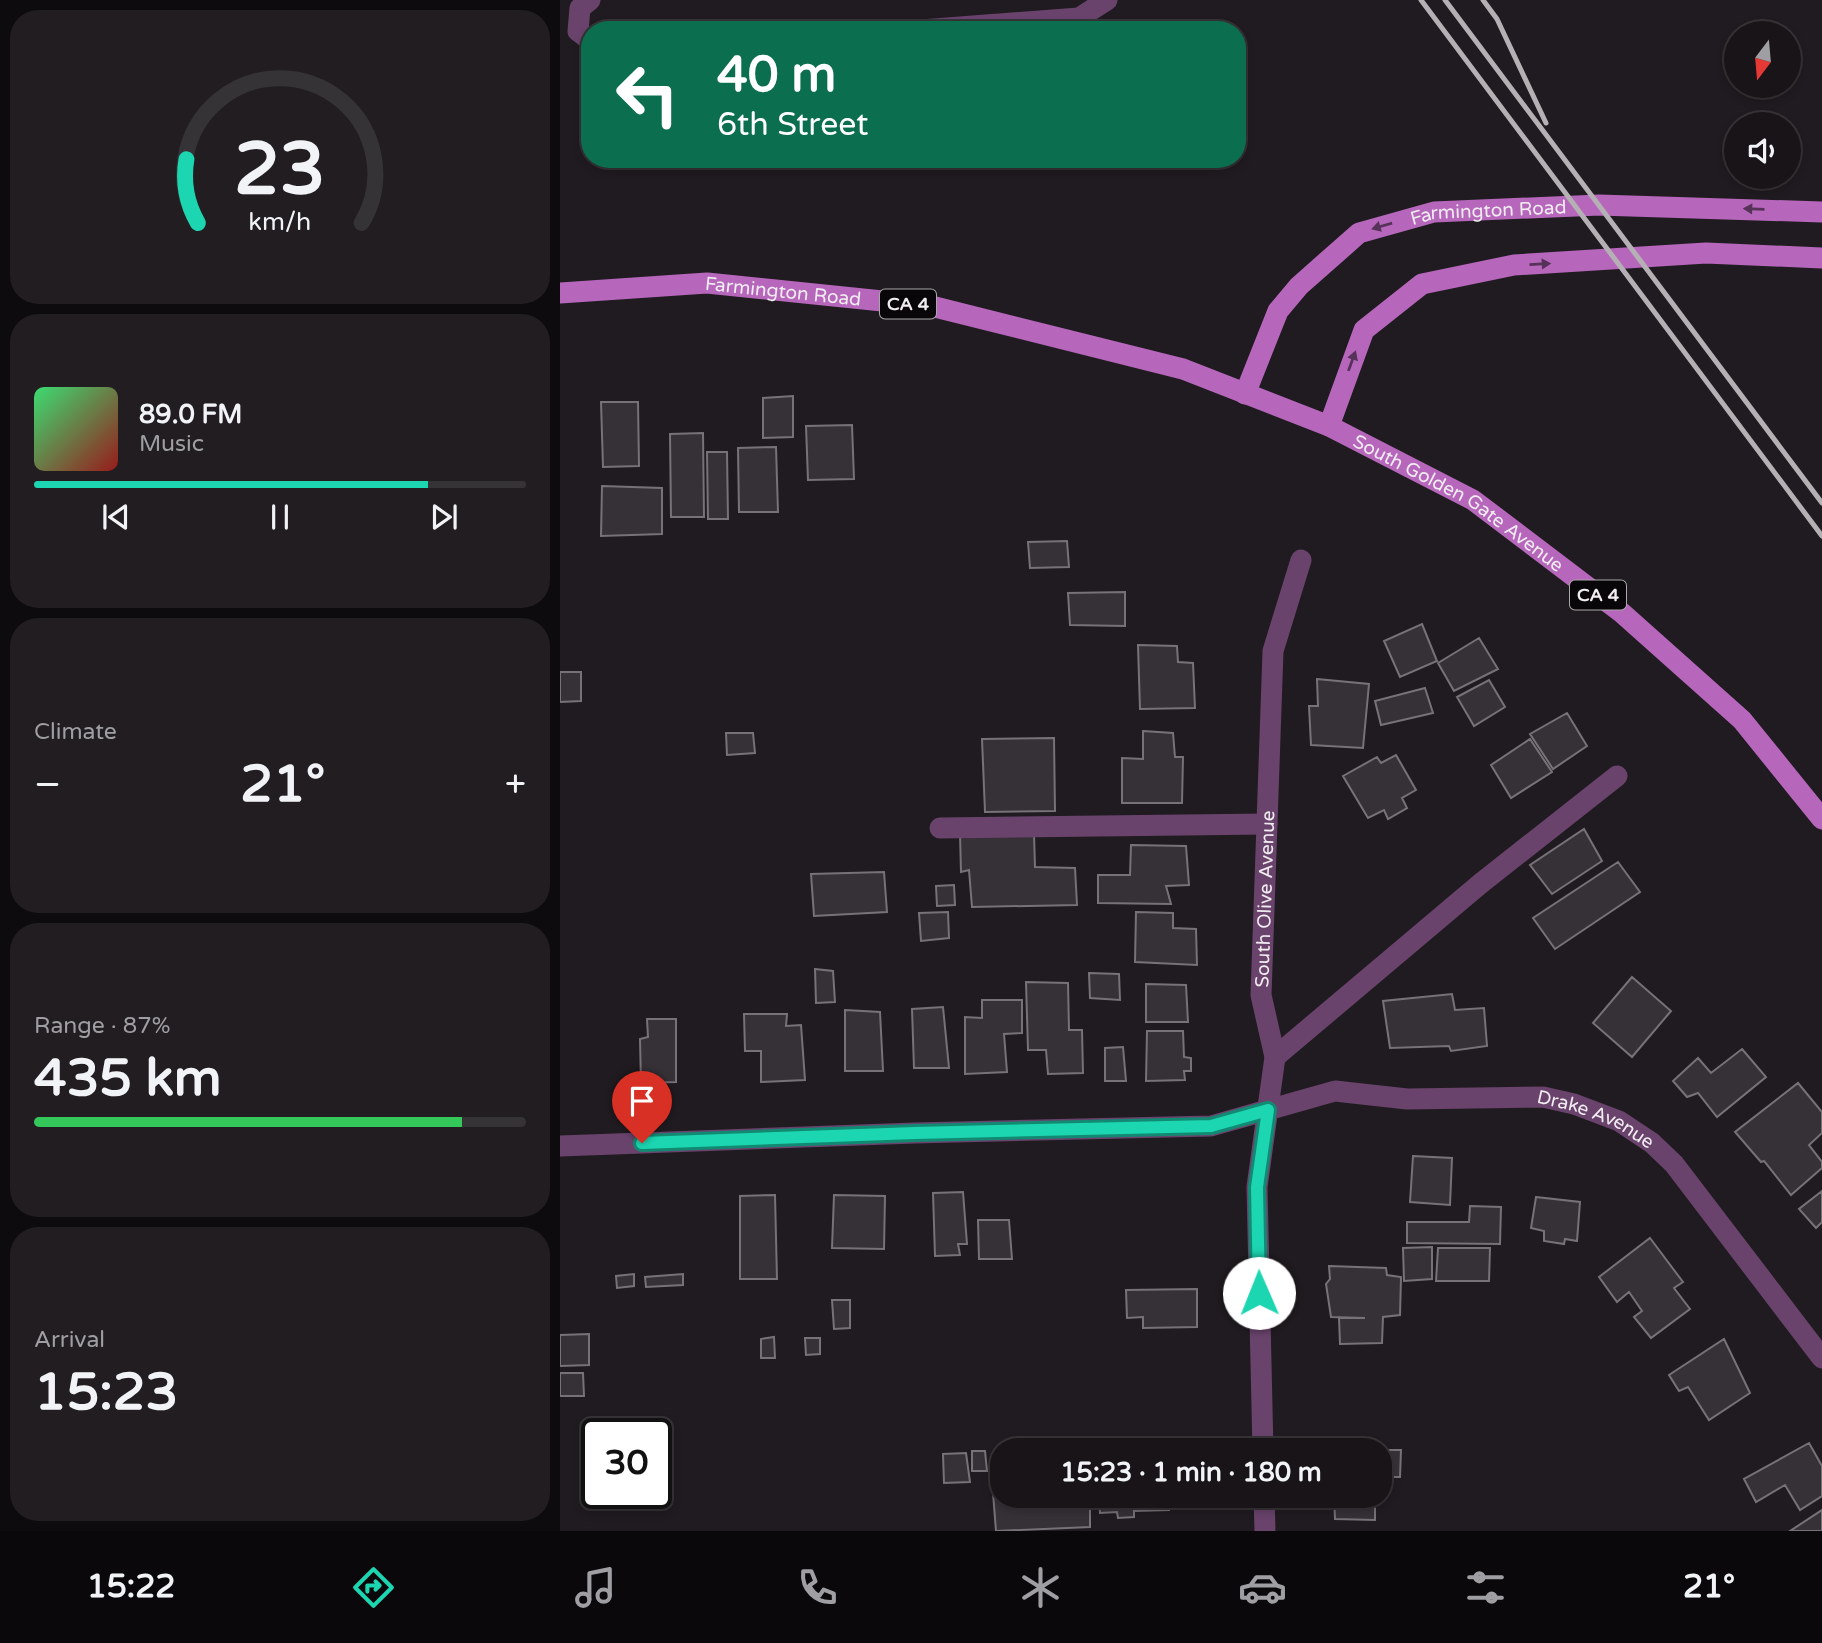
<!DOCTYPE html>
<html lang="en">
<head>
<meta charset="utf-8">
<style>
	body { margin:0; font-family:"Varela Round",sans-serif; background:#211d21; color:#f1f3f6; height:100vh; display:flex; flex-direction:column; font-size:26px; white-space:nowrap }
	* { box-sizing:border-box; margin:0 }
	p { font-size:23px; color:#9f9ea2 }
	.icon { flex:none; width:38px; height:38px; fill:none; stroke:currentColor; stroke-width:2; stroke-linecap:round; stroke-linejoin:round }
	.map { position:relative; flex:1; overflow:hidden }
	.sheet { display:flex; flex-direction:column; gap:10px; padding:10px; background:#0d0b0d; width:560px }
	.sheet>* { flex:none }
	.guide { position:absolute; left:21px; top:21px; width:665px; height:147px; border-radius:28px; box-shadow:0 4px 10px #0003,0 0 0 2px #363337; background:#0b6e4f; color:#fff; overflow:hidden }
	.needle { width:46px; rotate:196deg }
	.tools { position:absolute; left:1164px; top:21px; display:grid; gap:14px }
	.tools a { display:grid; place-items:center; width:77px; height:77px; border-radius:50%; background:#181418; box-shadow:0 4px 10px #0003,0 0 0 2px #363337; font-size:35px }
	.speed { position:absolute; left:21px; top:1418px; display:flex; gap:14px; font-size:35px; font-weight:700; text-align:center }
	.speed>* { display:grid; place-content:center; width:91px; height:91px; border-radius:50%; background:#181418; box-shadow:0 4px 10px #0003,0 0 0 2px #363337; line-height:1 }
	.speed .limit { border:4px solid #111; border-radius:10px; background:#fff; color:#111 }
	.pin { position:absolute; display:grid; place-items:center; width:60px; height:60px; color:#fff; margin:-72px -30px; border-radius:50% 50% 50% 0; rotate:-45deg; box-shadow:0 0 7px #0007 }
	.pin .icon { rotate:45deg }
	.me { position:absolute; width:77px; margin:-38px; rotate:359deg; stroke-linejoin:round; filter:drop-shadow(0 0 5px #0008) }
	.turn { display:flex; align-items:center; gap:24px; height:147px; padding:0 21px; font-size:32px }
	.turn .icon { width:91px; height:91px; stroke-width:2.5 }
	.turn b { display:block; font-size:49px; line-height:60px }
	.big { font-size:52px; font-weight:700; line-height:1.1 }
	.sheet .card { flex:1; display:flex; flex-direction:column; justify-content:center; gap:10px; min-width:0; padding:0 24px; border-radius:28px; background:#211d21 }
	.sheet .dial { align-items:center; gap:0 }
	.dial svg { height:182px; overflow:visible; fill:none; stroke:#363337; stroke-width:7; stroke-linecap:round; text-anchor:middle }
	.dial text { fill:#f1f3f6; stroke:none }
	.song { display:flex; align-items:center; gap:21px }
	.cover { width:84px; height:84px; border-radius:10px; background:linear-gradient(135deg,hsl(140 70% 55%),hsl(0 70% 35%)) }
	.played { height:7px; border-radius:4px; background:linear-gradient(90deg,#1cd5b1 80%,#363337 80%) }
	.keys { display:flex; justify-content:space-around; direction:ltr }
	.heat { display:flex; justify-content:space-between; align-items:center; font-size:38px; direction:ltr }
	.charge { height:10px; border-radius:5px; background:linear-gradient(90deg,#34c759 87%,#363337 0) }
	.trip { position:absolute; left:430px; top:1438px; width:402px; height:70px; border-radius:28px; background:#181418; box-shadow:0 4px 10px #0003,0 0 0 2px #363337; font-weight:700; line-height:70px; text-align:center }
	.tab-bar { display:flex; height:112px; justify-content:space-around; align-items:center; background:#0a080a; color:#9f9ea2 }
	.tab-bar .icon { width:49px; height:49px }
	.tab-bar .active { color:#1cd5b1 }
	.tab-bar b { font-size:32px; color:#f1f3f6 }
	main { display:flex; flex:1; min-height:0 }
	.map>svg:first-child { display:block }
</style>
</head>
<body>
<main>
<section class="sheet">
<div class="card dial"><svg viewBox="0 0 100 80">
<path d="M14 69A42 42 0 1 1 86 69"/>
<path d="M14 69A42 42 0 0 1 9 41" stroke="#1cd5b1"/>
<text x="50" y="56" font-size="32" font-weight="700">23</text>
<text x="50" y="72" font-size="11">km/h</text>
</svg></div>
<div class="card">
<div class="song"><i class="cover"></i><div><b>89.0 FM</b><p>Music</p></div></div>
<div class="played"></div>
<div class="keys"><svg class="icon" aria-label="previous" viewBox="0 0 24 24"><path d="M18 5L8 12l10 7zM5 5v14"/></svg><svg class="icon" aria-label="pause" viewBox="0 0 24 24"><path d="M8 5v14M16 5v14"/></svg><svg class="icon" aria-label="next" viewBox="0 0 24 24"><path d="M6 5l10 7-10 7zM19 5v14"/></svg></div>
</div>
<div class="card"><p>Climate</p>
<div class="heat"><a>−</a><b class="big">21°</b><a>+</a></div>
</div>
<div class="card"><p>Range · 87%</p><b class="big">435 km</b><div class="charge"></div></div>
<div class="card"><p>Arrival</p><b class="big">15:23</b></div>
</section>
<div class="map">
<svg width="1262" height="1531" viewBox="0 0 1262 1531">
	<rect width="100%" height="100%" fill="#201b20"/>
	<!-- building -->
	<path fill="#363137" stroke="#777178" stroke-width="2" d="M233,396v41l-30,1v-40z
		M41,402h37l1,64 -36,1z
		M292,425l2,54 -46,1 -2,-54z
		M143,433l1,84h-33l-1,-83z
		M216,447l2,65h-39l-1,-64z
		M147,452h20l1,67h-20z
		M42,486l60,2v46l-61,2z
		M507,541l2,26 -39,1 -2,-26z
		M565,592v34l-55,-1 -2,-32z
		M862,624l15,37 -37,16 -16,-36z
		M919,638l19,31 -44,22 -16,-28z
		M578,645l39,1 1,16 15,1 2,45 -55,1z
		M0,672h21v29l-21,1z
		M757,679l52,5 -6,64 -52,-3 -2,-39h9z
		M929,680l16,27 -31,19 -17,-29z
		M865,688l8,25 -52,12 -6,-24z
		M1007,713l20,33 -34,23 -23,-35z
		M583,731l30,2 2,24h8l-1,46h-60v-45l21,1z
		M166,733h27l2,20 -28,2z
		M494,738l1,73 -70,1 -3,-73z
		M970,739l22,33 -41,26 -20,-33z
		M836,755l20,35 -14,8 5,10 -19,11 -4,-9 -16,8 -25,-42 34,-19 4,6z
		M1024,829l18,32 -50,33 -22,-29z
		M400,834h74l1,33 40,1 2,37 -105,2 -3,-37 -8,2z
		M571,845l55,1 3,39 -23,1 5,18 -73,-1v-28h32z
		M1058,862l22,30 -85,57 -22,-31z
		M324,872l3,40 -73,4 -3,-42z
		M394,885l1,20 -18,1 -1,-20z
		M388,912l1,26 -28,3 -2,-28z
		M576,912l37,1v15l23,1 1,36 -62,-3z
		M255,969l18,2 2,31 -19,1z
		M529,973l30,1 1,26 -30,-2z
		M1072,977l39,34 -39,46 -39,-34z
		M466,982l42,1 1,47h13l1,43 -35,1 -2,-24h-18z
		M586,984l40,1 2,37h-42z
		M892,994l3,16 29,-2 3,38 -36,5 -2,-5 -59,2 -7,-47z
		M422,1000h40v33l-18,1 3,38 -42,2v-57l17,1z
		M383,1007l6,61h-35l-2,-59z
		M285,1010l35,2 3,59h-38z
		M184,1014h43l-1,12 15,-1 4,55 -44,2v-31h-16z
		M87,1019h29v63l-35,1 -1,-44 8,-2z
		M587,1031h36l1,26 7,1v13h-7l1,9 -39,1z
		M563,1047l3,34h-21v-33z
		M1182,1049l24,28 -49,40 -19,-24 -11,4 -14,-16 25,-23 13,15z
		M1238,1083l24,29v21l-13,12 13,17v6l-31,27 -27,-34 -3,1 -26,-30z
		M853,1156l39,2 -2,47 -40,-3z
		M1262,1191v31l-6,6 -17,-19z
		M403,1192l4,52h-9l2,11 -25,1 -2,-63z
		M215,1195l2,84h-37v-83z
		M274,1195l51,1 -1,53 -52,-1z
		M976,1197l44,5 -3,39 -12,-2 -1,5 -20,-3v-10l-13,-3z
		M910,1206l31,1 -1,37 -93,-1v-21h62z
		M418,1220h31l3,39h-33z
		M1090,1238l33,44 -9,6 16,21 -39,29 -17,-21 8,-6 -13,-19 -12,10 -18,-25z
		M872,1247v32l-28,2 -1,-33z
		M878,1248h52l-1,33h-53z
		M769,1266l57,2 1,7 14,2 -1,38 -17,2 -1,26 -42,1 -1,-26h26l-34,-1 -5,-33 4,-5z
		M74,1274v12l-17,2 -1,-12z
		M123,1274v11l-37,2 -1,-10z
		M637,1289v38l-54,1v-11l-16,1 -1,-28z
		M272,1300h18v28l-16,1z
		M29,1334v31l-29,1v-31z
		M214,1337l1,21h-14v-19z
		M245,1338h15v16l-14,1z
		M1164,1339l26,54 -41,27 -21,-33 -9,4 -10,-16z
		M0,1373h23l1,23h-24z
		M1249,1443l13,23v30l-22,14 -15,-25 -29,17 -12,-23z
		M772,1450h69l-1,27h-19v-26z
		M412,1451h13l2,20h-15z
		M406,1453l4,29 -26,1 -1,-29z
		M432,1480l11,1v15l87,4v27l-94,4z
		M539,1496h70v14l-35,1v6l-16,1 -1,-6 -17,1z
		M774,1496h41v24l-40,-1z
		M1262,1510v21h-32z"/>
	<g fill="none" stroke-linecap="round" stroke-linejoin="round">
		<!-- minor -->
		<g stroke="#69436c" stroke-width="21">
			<path d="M361,30l158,-12 28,-18"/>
			<path d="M30,40l-12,-9 2,-23 10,-8"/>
			<path d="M380,828l327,-4"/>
			<path d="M715,1057l205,-173 137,-108"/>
			<path id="s1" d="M0,1146l355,-13 296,-7 124,-35 72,8 136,-2 31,7 45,17 33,22 22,21 148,194"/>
			<path id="s2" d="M703,1451l-6,-264 18,-130 -14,-62 12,-344 28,-91"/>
			<path d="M704,1496l1,35"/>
		</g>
		<!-- major -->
		<g stroke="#b667bc" stroke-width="21">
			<path id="s3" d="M0,293l147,-10 224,23 252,63 146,57 144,74 149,113 120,107 80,99"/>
			<path id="s4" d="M685,394l33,-83 21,-25 60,-53 75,-21 165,-7 223,7"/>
			<path d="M769,426l35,-96 58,-46 92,-19 192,-12 116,5"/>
		</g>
		<!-- rail -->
		<path stroke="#b4b0b4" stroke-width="5" d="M861,0l401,536
			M885,0l377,503
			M923,0l14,19 49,104"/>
	</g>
	<!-- one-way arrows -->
	<defs><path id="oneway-solid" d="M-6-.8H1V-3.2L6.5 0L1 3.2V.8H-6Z" transform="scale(1.75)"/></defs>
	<g fill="#563259">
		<use href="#oneway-solid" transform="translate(1194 209) rotate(-178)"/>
		<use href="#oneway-solid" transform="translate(822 226) rotate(164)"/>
		<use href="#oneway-solid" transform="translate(980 264) rotate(-3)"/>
		<use href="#oneway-solid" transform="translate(792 361) rotate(-70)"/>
	</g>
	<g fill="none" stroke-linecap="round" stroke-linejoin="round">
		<!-- route casing -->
		<g stroke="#128a73" stroke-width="18">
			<path id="route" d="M82,1143l273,-10 296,-7 57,-16 -11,77 2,106"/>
		</g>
		<!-- route -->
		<use href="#route" stroke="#1cd5b1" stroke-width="12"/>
	</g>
	<g text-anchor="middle" stroke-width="5" stroke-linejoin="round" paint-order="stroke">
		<!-- shield labels -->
		<g fill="#080608" stroke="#aaa7aa" stroke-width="2">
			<rect x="320" y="289.5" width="56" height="29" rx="5"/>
			<rect x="1010" y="580.5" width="56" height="29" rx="5"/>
		</g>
		<g font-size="18" font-weight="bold" fill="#f0ecf0">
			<text x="348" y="310">CA 4</text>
			<text x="1038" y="601">CA 4</text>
		</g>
		<!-- street labels -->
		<g font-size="19" fill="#f0ecf0" stroke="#080608">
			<text dy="7" stroke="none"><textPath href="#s4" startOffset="334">Farmington Road</textPath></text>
			<text dy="7" stroke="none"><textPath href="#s3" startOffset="224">Farmington Road</textPath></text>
			<text dy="7" stroke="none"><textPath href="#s3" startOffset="940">South Golden Gate Avenue</textPath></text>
			<text dy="7" stroke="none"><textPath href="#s2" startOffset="555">South Olive Avenue</textPath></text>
			<text dy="7" stroke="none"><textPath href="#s1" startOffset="1046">Drake Avenue</textPath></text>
		</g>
	</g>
</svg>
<div class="tools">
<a><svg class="needle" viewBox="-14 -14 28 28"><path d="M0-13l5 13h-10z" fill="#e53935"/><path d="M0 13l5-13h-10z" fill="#9f9ea2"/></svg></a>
<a><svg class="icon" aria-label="sound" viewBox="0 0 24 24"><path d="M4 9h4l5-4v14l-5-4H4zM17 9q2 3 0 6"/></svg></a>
</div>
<div class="speed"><div class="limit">30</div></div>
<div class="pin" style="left:82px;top:1143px;background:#d93025"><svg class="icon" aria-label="arrive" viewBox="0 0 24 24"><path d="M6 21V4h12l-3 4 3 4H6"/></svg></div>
<svg class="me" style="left:699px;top:1293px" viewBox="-20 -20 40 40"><circle r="19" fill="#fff"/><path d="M0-13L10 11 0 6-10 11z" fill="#1cd5b1"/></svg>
<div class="trip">15:23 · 1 min · 180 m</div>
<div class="guide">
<div class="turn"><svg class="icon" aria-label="left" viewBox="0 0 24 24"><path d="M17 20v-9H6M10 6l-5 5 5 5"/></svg><div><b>40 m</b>6th Street</div></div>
</div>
</div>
</main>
<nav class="tab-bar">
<b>15:22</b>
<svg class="icon active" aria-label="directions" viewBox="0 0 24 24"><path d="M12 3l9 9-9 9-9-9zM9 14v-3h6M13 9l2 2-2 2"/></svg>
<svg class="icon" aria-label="music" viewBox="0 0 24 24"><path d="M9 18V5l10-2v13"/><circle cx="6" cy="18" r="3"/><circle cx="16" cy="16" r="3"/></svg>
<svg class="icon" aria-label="phone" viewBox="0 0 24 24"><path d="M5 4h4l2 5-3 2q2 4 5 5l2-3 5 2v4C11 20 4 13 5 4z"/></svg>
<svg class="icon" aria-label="climate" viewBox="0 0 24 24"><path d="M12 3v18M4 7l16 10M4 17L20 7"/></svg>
<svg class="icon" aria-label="car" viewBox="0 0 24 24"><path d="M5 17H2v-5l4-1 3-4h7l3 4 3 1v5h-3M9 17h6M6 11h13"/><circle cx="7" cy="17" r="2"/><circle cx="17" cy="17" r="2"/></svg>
<svg class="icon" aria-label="filters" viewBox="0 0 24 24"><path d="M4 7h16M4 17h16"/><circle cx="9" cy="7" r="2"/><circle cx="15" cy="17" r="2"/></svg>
<b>21°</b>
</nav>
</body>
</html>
